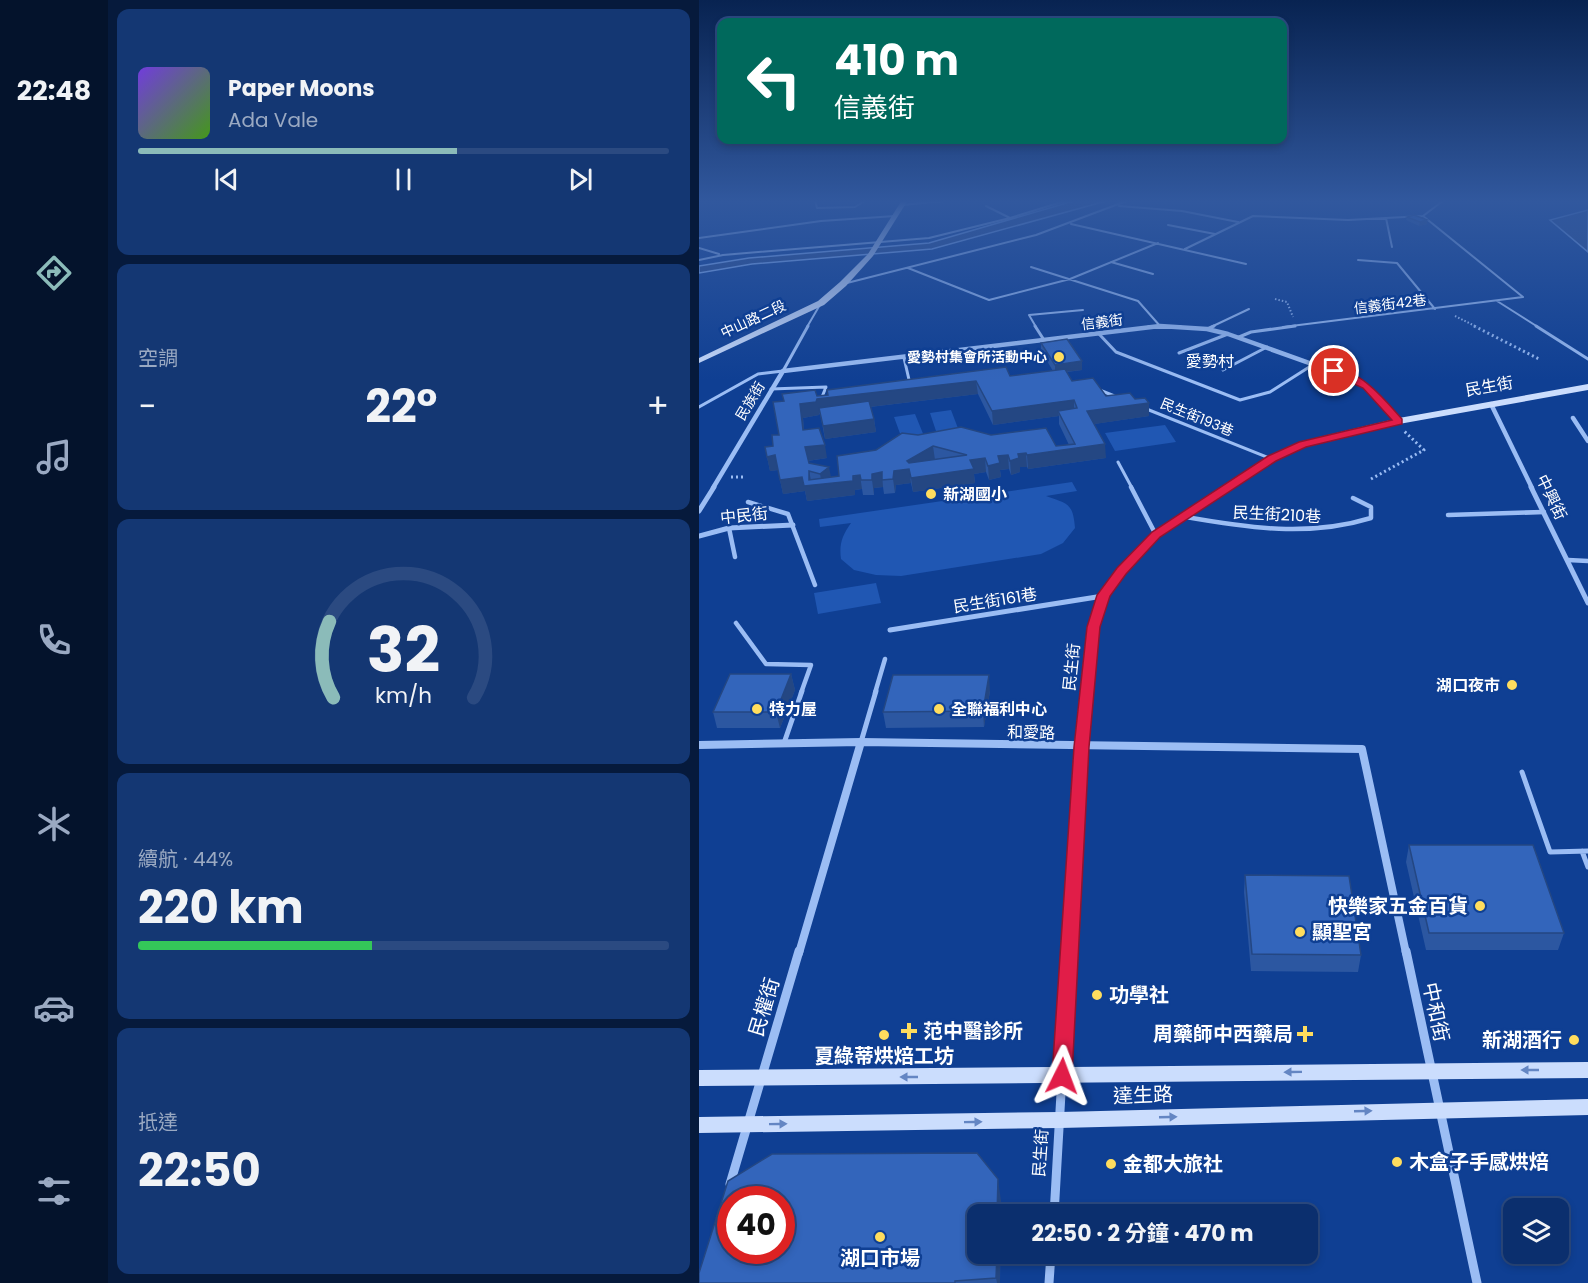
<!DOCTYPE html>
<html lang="zh-TW">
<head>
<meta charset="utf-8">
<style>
	body { margin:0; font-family:Poppins,"Noto Sans TC",sans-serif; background:#143773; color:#f1f3f6; height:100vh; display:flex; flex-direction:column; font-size:22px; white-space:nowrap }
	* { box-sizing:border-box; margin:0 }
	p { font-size:20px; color:#9aa9c2 }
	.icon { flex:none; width:33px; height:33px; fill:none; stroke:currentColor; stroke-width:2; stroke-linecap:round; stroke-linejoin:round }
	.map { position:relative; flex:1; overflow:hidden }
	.panel { display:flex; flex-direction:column; gap:9px; padding:9px; background:#061a3c; width:591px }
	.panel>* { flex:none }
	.hud { position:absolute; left:18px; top:18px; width:570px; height:126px; border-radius:12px; box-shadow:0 3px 9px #0003,0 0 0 2px #2b4a81; background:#00695c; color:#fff; overflow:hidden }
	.buttons { position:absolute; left:804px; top:1198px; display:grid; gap:12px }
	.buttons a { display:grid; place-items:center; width:66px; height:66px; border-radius:12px; background:#0b2f6e; box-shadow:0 3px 9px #0003,0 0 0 2px #2b4a81; font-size:30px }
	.speed { position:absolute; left:18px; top:1186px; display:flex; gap:12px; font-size:30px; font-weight:700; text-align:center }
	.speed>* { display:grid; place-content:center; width:78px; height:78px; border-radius:50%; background:#0b2f6e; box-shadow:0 3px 9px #0003,0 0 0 2px #2b4a81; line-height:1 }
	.speed .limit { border:9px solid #d22; background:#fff; color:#111 }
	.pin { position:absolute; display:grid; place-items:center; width:51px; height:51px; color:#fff; margin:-26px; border:3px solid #fff; border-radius:50%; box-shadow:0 2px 6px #0007 }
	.me { position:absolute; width:66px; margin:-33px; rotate:3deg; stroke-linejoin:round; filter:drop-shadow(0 0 4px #0008) }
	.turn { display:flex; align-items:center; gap:21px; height:126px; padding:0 18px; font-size:27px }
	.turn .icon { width:78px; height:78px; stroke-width:2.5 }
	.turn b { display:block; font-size:42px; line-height:51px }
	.big { font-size:45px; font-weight:700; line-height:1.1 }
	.panel .tile { flex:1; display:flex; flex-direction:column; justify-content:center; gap:9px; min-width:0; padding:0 21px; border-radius:12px; background:#143773 }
	.panel .dial { align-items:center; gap:0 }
	.dial svg { height:156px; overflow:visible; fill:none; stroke:#2b4a81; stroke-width:7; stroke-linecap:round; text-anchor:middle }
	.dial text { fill:#f1f3f6; stroke:none }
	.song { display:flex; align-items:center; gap:18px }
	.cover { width:72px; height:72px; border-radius:9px; background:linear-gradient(135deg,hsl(260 70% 55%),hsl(100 70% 35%)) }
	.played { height:6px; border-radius:3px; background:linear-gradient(90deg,#8bbbb9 60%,#2b4a81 60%) }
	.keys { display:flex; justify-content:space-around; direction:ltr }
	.heat { display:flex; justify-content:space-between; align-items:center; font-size:33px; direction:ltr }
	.charge { height:9px; border-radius:4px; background:linear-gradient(90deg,#34c759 44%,#2b4a81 0) }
	.trip { position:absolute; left:268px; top:1204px; width:351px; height:60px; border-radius:12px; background:#0b2f6e; box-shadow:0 3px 9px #0003,0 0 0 2px #2b4a81; font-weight:700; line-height:60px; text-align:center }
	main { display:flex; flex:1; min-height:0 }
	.menu { display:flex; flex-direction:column; width:108px; justify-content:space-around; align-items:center; background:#04132c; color:#9aa9c2 }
	.menu .icon { width:42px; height:42px }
	.menu .on { color:#8bbbb9 }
	.menu b { font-size:27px; color:#f1f3f6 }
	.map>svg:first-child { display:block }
</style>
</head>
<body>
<main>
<nav class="menu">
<b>22:48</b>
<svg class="icon on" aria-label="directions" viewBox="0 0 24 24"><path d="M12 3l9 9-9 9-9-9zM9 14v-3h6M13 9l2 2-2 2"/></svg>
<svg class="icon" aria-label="music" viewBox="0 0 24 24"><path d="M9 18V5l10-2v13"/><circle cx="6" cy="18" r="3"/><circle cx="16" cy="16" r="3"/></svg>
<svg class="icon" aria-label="phone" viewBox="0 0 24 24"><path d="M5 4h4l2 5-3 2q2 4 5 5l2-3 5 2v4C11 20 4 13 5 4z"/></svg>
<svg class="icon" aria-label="climate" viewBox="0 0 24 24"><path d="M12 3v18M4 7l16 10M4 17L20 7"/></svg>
<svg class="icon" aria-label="car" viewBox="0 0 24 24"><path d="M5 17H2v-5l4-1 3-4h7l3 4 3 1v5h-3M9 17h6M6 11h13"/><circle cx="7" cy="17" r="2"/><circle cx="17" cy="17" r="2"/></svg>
<svg class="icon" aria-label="filters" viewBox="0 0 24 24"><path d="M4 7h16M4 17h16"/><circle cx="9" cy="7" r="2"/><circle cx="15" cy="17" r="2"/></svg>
</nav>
<section class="panel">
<div class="tile">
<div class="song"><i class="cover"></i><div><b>Paper Moons</b><p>Ada Vale</p></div></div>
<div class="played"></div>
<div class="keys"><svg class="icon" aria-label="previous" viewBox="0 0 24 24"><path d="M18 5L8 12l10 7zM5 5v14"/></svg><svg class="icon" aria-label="pause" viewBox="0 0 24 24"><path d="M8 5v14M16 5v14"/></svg><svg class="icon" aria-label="next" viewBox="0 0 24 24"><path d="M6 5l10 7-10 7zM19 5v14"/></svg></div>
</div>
<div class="tile"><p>空調</p>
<div class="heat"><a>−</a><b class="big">22°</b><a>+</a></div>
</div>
<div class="tile dial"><svg viewBox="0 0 100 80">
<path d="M14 69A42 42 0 1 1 86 69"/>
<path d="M14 69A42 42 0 0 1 12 30" stroke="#8bbbb9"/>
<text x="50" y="56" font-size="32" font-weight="700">32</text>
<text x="50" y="72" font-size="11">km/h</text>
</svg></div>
<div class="tile"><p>續航 · 44%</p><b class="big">220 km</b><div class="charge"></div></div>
<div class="tile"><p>抵達</p><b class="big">22:50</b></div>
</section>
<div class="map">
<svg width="889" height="1283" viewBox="0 0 889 1283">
	<rect width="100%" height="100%" fill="#0f3f93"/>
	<!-- green -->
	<path fill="#2057b3" d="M252,410l8,21 -22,3 -7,-21z
		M216,414l9,22 -22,3 -8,-22z
		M466,425l11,17 -61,9 -10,-18z
		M373,482l5,9 -31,5c21,8 27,6 29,32l-12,15 -22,11 -140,22 -25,-1 -22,-5 -13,-11c-2,-15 1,-23 10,-36l-31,4 -1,-8z
		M177,583l5,20 -63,11 -4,-21z"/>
	<!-- water -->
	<path fill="#294b8b" stroke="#8db6f8" stroke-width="1.5" d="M378,200h33l-178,49 -180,15 -53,9v-7l50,-8 180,-15z
		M889,210v42l-38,-32z"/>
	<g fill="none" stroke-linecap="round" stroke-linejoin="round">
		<!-- path-far1 -->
		<path stroke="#9bbdf4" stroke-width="2" stroke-dasharray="1.5 2" stroke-linecap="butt" d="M576,299l12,3 6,15
			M756,316l22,11"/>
		<!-- path -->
		<path stroke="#9bbdf4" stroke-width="3" stroke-dasharray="2 3" stroke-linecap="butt" d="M775,326l65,33
			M32,477h12
			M672,479l53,-29 -21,-20"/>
		<!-- lane-far3 -->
		<path stroke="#9bbdf4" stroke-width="2" d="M116,200l2,8 38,-1 11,-7
			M203,205l52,-5
			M420,206l63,5 56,11
			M724,216l21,-16
			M311,218l58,-18
			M687,218l6,29
			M372,224l175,40
			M469,225l47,9
			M0,238l122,-17 74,-5
			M0,248l20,6
			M486,249l68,-33 95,4 75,-4 100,81 -240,30
			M0,260l24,-5 206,-17 81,-20 -24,-12
			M659,260l39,3 38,46
			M412,262l42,12
			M332,267l107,34 22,25
			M209,268l81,32 81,-21 88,-36
			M144,284l193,-49 93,-35
			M798,301l41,26
			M108,327l14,-24
			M337,327l-7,-12 54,-5
			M512,327l38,-18"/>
		<!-- lane-far2 -->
		<path stroke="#9bbdf4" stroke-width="3" d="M336,326l9,14
			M837,326l52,33
			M508,329l7,-3
			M400,334l17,18 124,48 30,-8 44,-28
			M540,337l12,-5 44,-6
			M480,353l49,-19
			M205,358l6,26
			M524,370l44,-23
			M72,389l55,-2 -4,10h3
			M398,389l20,8
			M0,407l59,-33 25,-3 25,-45
			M445,408l128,51
			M419,462l14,26"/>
		<!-- lane-far1 -->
		<path stroke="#9bbdf4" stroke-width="4.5" d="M432,487l25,48
			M49,502l40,12 27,71
			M749,515l96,-3
			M487,517c63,11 123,20 185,1v-11l-18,-9
			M30,528l6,29
			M869,560l20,1
			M37,623l30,41 45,1 -10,28
			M176,693l10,-34"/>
		<!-- lane -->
		<path stroke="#9bbdf4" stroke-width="5" d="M162,742l15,-51
			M85,743l18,-52
			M823,772l28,80 38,-1
			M883,851l6,16"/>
		<!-- street-far4 -->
		<path stroke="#9bbdf4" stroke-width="4" d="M450,327h31"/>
		<!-- street-far3 -->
		<path stroke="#9bbdf4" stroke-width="4.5" d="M792,404l41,84
			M874,418l15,23
			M14,488l70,-117 377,-45 47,3 21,5 126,45 21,15 24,27"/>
		<!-- street-far2 -->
		<path stroke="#9bbdf4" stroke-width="5" d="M832,487l57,116
			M0,511l15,-24
			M0,536l30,-8 64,-3
			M191,630l213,-34"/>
		<!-- street-far1 -->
		<path stroke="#9bbdf4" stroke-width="8" d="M0,745l162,-3 501,7 44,204
			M100,953l62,-211"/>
		<!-- street -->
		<path stroke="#9bbdf4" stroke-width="9" d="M707,951l71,332
			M31,1184l69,-233
			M355,1215l8,-139
			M350,1283l2,-29"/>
		<!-- secondary -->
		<path fill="#cbddfd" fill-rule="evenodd" d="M203,200h6l-35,56 -27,30 -22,19 -125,58v-5l119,-57 22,-19 28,-28z
			M889,384v6l-189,34 -94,22 -30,15 -115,76 -34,36 -16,22 -11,32 -11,120 -17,320 517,-5v16l-889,8v-16l355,-3 20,-320 13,-120 11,-32 20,-26 34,-36 117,-76 30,-15 100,-24z
			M889,1099v16l-528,13 -361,5v-16l361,-5z"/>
	</g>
	<!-- wall -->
	<path fill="#2c57a1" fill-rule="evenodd" d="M708,217l20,7 -8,2 -13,-6z
		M342,343l41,27 -15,2 5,9 34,15 29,3 14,4v13l-55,8 12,34 -78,11 -1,-2h-7v5l-9,3 -2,-6 -9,1 1,7 -12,3 -3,-8 -12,2 1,9 -62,9 -2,-9 -15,2 -1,8 -11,1 -1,-7 -9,1v7h-11l-1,-6 -7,1v5l-48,6 -2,-10 -22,3 -5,-24 -8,1 -5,-24 8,-1 6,-11 38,-39 193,-20 43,-5 -12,-20zM279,394l15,31 66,-9v8l10,21 -13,1 -65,-11h-73l-42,15 -37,26 -8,1 -22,-14 -1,-2 19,-3 -23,-28 -1,-12 16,-3 1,-2 5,26 51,-7 -2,-13 -4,-12z
		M92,674l4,16 -15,38h-63l-4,-16z
		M291,691l-6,36 -98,1 -3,-16z
		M710,845l155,88 -6,17h-132l-20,-88z
		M546,875l116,80 -3,17 -107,-1 -7,-79z
		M302,1201l-1,82h-301z"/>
	<!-- shaded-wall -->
	<path fill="#244783" d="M728,220v4l-8,2 1,-4z
		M383,361v9l-27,3v-8z
		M277,381l2,13 -159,19v2l-16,3 2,26 -2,-14 -3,-26 17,-5z
		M375,400v13l-16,-2 1,5 -66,9 -1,-14z
		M450,403v13l-61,9 -1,-14z
		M175,419l2,13 -51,7 -2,-13z
		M406,444l1,14 -78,11 -1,-14z
		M126,445l2,13 -20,3 -2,-14z
		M234,446l2,14 -25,15 1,8 -15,2 -1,8 -2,-14 1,-8 13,-10z
		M327,453l1,14h-7v5l-9,3 -1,-14 8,-7z
		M76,455l3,15 -8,1 -3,-14z
		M309,455l1,14 -9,1 1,7 -12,3 -1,-14 10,-10z
		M286,458l1,14 -12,2 1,9 -62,9 -2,-14 59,-18z
		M130,467l3,15 28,-7 2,14 -7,1v5l-48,6 -2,-10 -22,3 -3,-14 22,-3 7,3v-9l3,14 10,-1 -2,-10z
		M183,472l1,15 -9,1v7l-2,-15v-6z
		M92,674l4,16 -15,38 -4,-16z
		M290,675l1,16 -6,36 -1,-16z
		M299,1179l3,22v14h-4z
		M298,1254h3v29h-3l-1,-5z"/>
	<!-- building -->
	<path fill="#3365bb" stroke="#244783" stroke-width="1.5" fill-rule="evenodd" d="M715,215l13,5 -7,2 -13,-5z
		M368,339l15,22 -27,4 -14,-22z
		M307,367l4,9 55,-7 7,12 21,-3 13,18 24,-3 5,6 10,-1 4,5 -62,8 18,33 -78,11 -1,-2 -8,1 1,4 -9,3 -2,-6 -10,1 2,7 -12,3 -3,-8 -15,2 4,9 -63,9 -2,-9 -15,2 -1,8 -11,1v-8l-10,2v6h-11l-1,-5 -7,1v5l-49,5 -2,-9 -22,3 -5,-25 -8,2 -2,-10 8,-1 -1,-11h7l-6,-33 11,-1 -2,-7 33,-4 2,6 11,-1 -1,-5zM277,381l16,30 82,-11 3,8 -19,3 17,33 -19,2 -10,-18 -55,7 -30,-8 -43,8 -16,-2 -26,17 -39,6 2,20 -30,4v-9l11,3 9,-7 -20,-4 -4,-16 20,-2 -6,-17 -16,2 -3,-26 16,-2 1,-3zM234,446l34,9 -58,8 -2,-2z
		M170,401l5,18 -51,7 -4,-18z
		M31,674h61l-15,38h-63z
		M194,675h96l-6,36 -100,1z
		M710,845h124l31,88h-135z
		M546,875l104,1 12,79 -109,-1z
		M278,1153l21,26 -1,36h-19v39h19l-1,24 -41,3v2h-256v-10l29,-92 44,-27zM32,1200h50v51h-50z"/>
	<!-- one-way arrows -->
	<defs><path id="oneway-solid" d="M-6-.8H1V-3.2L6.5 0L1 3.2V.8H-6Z" transform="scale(1.5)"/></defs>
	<g fill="#6486c3">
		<use href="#oneway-solid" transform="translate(831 1070) rotate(-180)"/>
		<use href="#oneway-solid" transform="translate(594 1072) rotate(179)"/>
		<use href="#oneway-solid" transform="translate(210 1077) rotate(180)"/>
		<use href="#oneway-solid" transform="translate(664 1111) rotate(-2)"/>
		<use href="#oneway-solid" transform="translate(469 1117) rotate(-2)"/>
		<use href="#oneway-solid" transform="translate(274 1122) rotate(-1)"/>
		<use href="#oneway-solid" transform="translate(79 1124) rotate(-1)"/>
	</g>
	<!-- sky -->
	<linearGradient id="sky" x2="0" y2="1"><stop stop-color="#082351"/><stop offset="0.53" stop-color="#31589e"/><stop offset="1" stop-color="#31589e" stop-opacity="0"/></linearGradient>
	<rect width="889" height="380" fill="url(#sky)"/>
	<!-- route -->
	<path fill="#e11d48" stroke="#92132f" stroke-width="1.5" d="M631,369c28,-3 56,32 72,50v5l-96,23 -30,14 -116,76 -34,37 -16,22 -10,31 -11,120 -17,329 -3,6 -7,2 -7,-2 -3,-6 22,-329 13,-120 10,-32 20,-27 35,-36 116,-76 31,-14 93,-22 -29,-32 -33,-15z"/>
	<!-- markers -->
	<g fill="#ffdd5e" stroke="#0f3f93" stroke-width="2">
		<circle cx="360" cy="357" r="6"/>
		<circle cx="232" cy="494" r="6"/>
		<circle cx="813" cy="685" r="6"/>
		<circle cx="58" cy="709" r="6"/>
		<circle cx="240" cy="709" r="6"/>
		<circle cx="781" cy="906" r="6"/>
		<circle cx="601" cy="932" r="6"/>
		<circle cx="398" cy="995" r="6"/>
		<path d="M207 1022h6v6h6v6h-6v6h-6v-6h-6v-6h6z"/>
		<path d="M603 1025h6v6h6v6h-6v6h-6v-6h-6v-6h6z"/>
		<circle cx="185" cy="1035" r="6"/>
		<circle cx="875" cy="1040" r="6"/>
		<circle cx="698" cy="1162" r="6"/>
		<circle cx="412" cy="1164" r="6"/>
		<circle cx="181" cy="1237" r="6"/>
	</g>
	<g text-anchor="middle" stroke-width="5" stroke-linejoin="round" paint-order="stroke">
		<!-- far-street labels -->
		<g font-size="14" fill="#fff" stroke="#0f3f93">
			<text transform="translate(691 304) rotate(-7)" y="5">信義街42巷</text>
			<text transform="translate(54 319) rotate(-25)" y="5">中山路二段</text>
			<text transform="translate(403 322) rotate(-7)" y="5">信義街</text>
			<text transform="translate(51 401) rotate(-59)" y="5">民族街</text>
			<text transform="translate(498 417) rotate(22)" y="5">民生街193巷</text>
		</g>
		<!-- far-poi labels -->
		<g font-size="14" font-weight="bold" fill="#fff" stroke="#0f3f93" text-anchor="end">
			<text x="348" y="362">愛勢村集會所活動中心</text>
		</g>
		<!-- far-quarter labels -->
		<g font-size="16" fill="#fff" stroke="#0f3f93">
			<text x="511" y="367">愛勢村</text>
		</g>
		<!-- street labels -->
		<g font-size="16" fill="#fff" stroke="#0f3f93">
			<text transform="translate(790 386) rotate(-10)" y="6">民生街</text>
			<text transform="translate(853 497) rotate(64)" y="6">中興街</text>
			<text transform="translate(578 514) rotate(3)" y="6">民生街210巷</text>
			<text transform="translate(45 515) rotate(-6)" y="6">中民街</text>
			<text transform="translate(296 600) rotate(-9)" y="6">民生街161巷</text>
			<text transform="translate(372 667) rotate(-84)" y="6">民生街</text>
			<text transform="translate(332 732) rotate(1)" y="6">和愛路</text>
			<text transform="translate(341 1153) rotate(-86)" y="6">民生街</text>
		</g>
		<!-- poi labels -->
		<g font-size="16" font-weight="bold" fill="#fff" stroke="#0f3f93" text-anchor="start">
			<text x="244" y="500">新湖國小</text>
			<text x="801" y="691" text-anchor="end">湖口夜市</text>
			<text x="70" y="715">特力屋</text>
			<text x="252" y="715">全聯福利中心</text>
		</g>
		<!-- near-poi labels -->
		<g font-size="20" font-weight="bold" fill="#fff" stroke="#0f3f93" text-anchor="start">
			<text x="769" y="913" text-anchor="end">快樂家五金百貨</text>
			<text x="613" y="939">顯聖宮</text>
			<text x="410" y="1002">功學社</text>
			<text x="224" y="1038">范中醫診所</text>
			<text x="594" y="1041" text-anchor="end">周藥師中西藥局</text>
			<text x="863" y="1047" text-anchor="end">新湖酒行</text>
			<text x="185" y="1063" text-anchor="middle">夏綠蒂烘焙工坊</text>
			<text x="710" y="1169">木盒子手感烘焙</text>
			<text x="424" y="1171">金都大旅社</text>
			<text x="181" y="1265" text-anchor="middle">湖口市場</text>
		</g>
		<!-- near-street labels -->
		<g font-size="20" fill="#fff" stroke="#0f3f93">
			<text transform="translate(65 1007) rotate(-73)" y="7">民權街</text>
			<text transform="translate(737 1012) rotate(78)" y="7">中和街</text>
			<text transform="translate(444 1095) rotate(-2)" y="7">達生路</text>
		</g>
	</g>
</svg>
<div class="buttons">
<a><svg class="icon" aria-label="layers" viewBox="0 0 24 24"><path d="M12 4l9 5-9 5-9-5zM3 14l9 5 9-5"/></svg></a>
</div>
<div class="speed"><div class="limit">40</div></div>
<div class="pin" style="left:635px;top:371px;background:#d93025"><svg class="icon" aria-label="arrive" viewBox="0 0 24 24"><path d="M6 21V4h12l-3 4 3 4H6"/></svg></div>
<svg class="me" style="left:363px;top:1076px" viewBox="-20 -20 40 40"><path d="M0-17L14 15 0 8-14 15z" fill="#e11d48" stroke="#fff" stroke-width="4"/></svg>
<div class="trip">22:50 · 2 分鐘 · 470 m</div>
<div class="hud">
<div class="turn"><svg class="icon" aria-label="left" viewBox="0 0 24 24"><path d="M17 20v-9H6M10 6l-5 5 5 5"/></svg><div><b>410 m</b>信義街</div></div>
</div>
</div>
</main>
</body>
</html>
